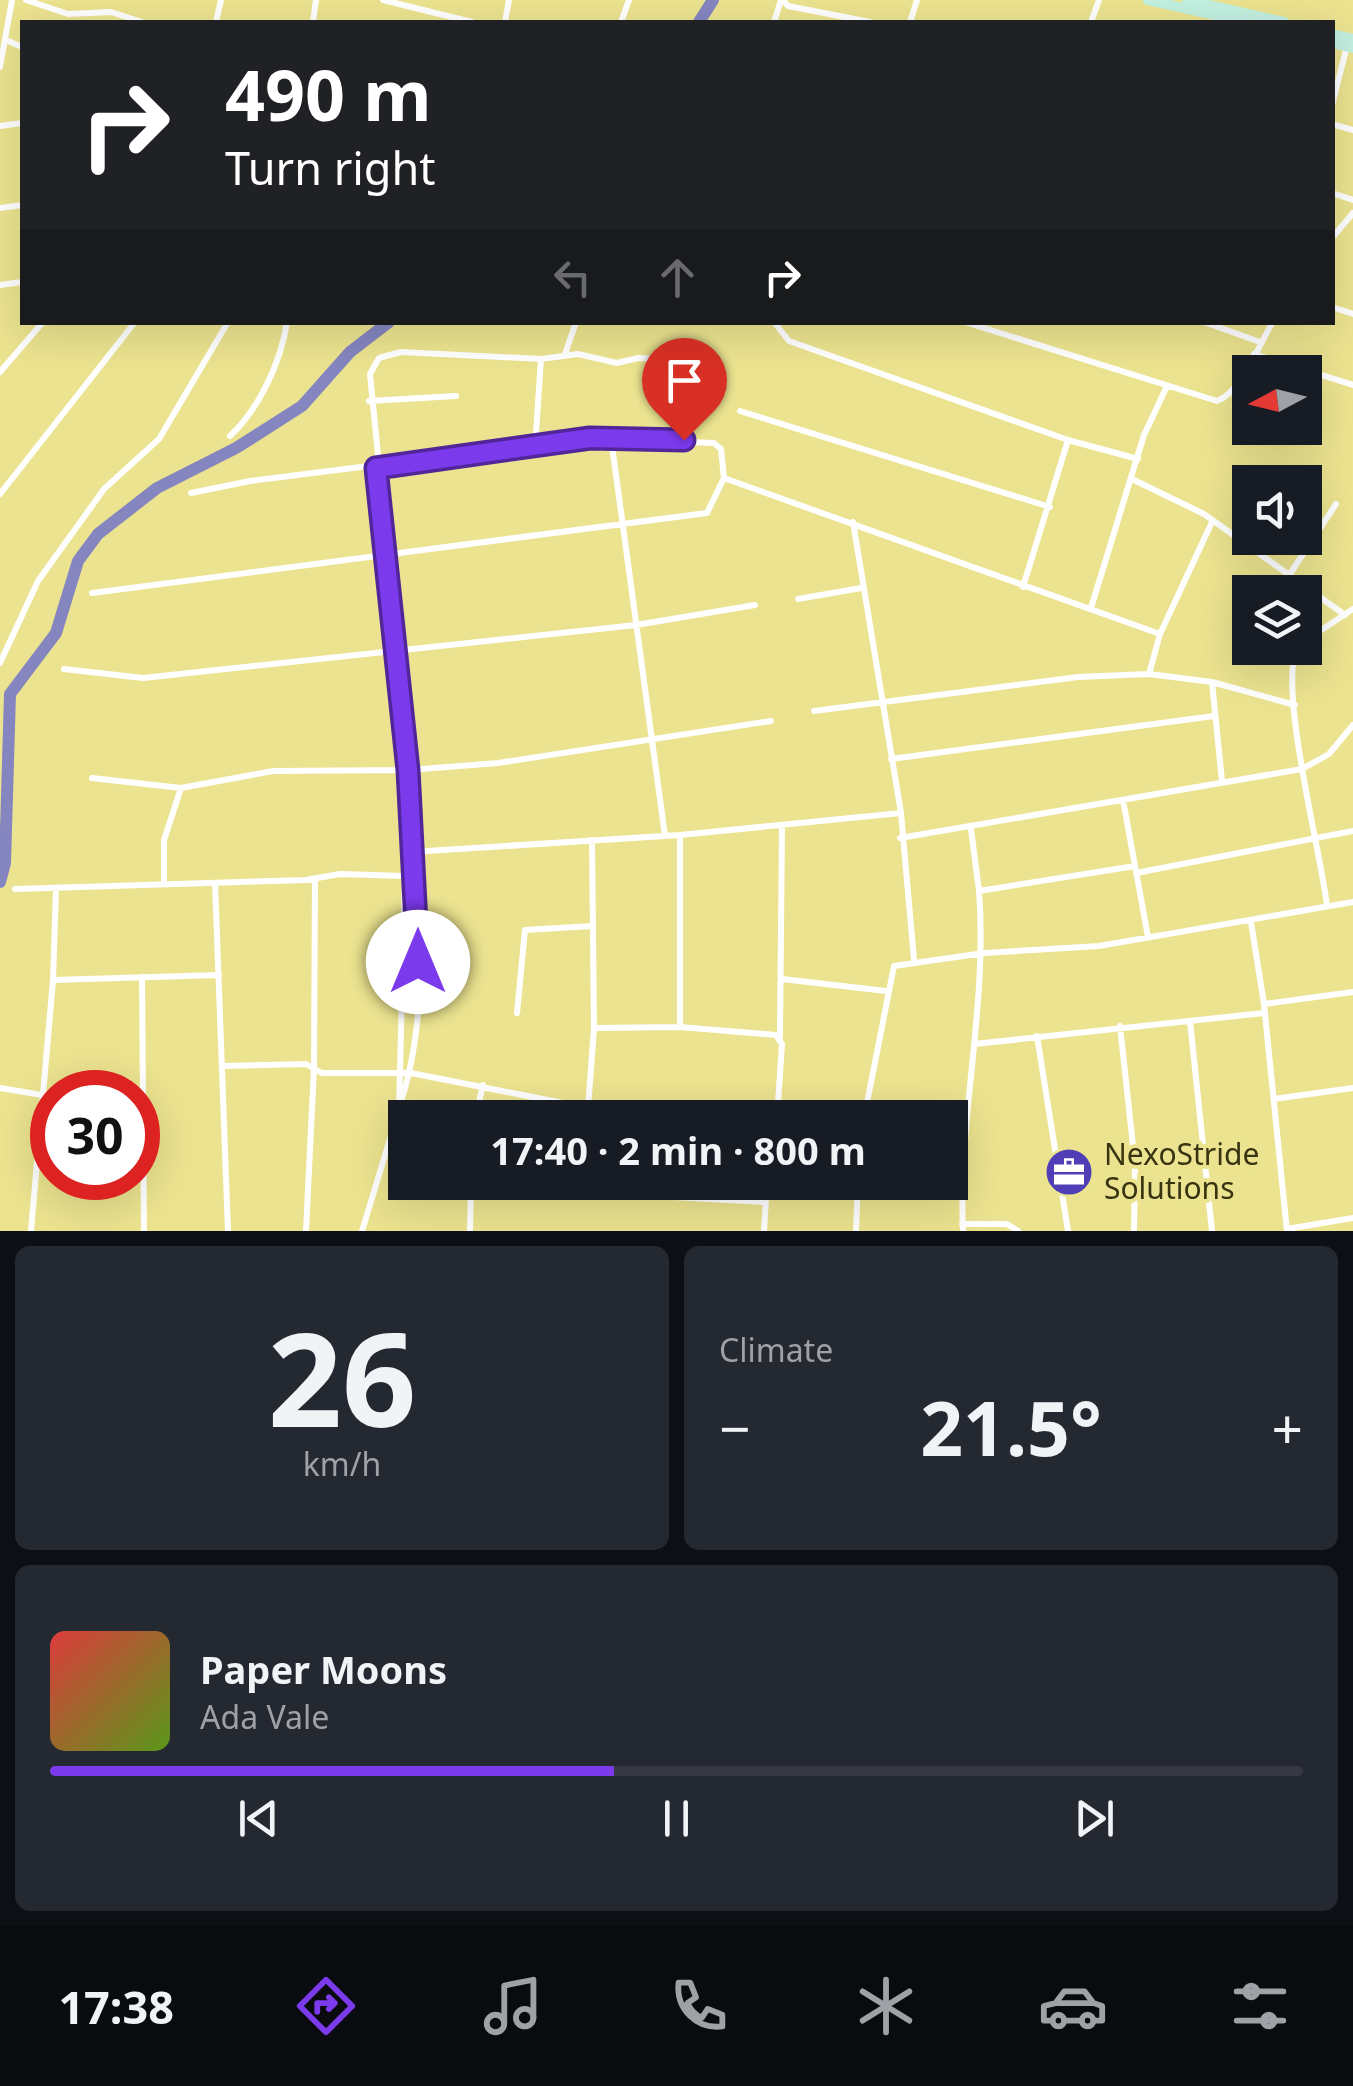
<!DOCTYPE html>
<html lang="en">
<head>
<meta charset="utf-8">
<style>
	body { margin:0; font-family:"Noto Sans",sans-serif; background:#242831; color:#f1f3f6; height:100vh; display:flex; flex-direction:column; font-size:38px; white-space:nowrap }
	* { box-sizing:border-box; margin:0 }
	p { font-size:32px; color:#9ea1a6 }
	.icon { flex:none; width:55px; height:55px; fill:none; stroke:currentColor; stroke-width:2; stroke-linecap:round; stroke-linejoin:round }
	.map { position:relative; height:1231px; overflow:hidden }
	.panel { display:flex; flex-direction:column; gap:15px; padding:15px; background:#0d0f14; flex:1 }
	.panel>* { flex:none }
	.banner { position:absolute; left:20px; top:20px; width:1315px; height:305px; border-radius:0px; box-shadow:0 10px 40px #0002; background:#202124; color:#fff; overflow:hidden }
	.needle { width:65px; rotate:263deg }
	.buttons { position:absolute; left:1232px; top:355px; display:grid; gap:20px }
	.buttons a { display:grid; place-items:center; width:90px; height:90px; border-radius:0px; background:#171b24; box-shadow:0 10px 40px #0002; font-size:50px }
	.speed { position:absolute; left:30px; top:1070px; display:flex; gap:20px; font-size:50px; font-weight:700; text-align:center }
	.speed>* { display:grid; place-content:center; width:130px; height:130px; border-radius:50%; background:#171b24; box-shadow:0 10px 40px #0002; line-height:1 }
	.speed .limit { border:15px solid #d22; background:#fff; color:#111 }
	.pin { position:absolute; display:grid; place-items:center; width:85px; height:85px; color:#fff; margin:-102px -42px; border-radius:50% 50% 50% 0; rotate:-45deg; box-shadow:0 0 10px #0007 }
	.pin .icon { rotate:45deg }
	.me { position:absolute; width:110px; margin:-55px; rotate:0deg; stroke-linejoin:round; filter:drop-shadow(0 0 8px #0008) }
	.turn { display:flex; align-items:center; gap:35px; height:210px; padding:0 40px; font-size:45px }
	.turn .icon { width:130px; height:130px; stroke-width:2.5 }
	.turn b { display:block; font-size:70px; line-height:85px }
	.lanes { display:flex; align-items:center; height:95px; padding:0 40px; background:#0003; justify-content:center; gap:50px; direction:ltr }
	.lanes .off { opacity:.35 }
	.big { font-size:75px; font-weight:700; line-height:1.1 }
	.panel .tile { flex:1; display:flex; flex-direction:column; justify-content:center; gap:15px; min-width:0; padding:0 35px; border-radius:15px; background:#242831 }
	.panel .dial { align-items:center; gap:0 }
	.dial b { font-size:130px; line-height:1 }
	.song { display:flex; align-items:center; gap:30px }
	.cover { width:120px; height:120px; border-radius:15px; background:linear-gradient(135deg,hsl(0 70% 55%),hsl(90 70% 35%)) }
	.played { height:10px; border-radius:5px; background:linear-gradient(90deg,#7c3aed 45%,#363941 45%) }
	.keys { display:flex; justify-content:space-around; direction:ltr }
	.heat { display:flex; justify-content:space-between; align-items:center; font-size:55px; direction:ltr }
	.panel .tiles { flex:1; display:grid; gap:15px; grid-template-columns:1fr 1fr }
	.tile:last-child { grid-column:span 2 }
	.trip { position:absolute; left:388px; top:1100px; width:580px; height:100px; border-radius:0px; background:#171b24; box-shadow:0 10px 40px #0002; font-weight:700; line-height:100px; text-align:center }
	.tab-bar { display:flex; height:160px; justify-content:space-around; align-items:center; background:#090b0e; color:#9ea1a6 }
	.tab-bar .icon { width:70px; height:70px }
	.tab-bar .active { color:#7c3aed }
	.tab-bar b { font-size:45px; color:#f1f3f6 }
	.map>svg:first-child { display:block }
</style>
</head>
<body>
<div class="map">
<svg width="1353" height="1231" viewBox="0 0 1353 1231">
	<rect width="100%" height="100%" fill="#ebe38f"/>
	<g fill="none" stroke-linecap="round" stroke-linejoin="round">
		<!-- river -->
		<path stroke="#8585c0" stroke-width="12" d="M699,22l14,-22
			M0,882l5,-19 5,-169 46,-61 22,-72 20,-27 59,-46 79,-40 66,-42 48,-54 39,-30"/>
		<!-- street -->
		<path stroke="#fff" stroke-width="6" d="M26,0l42,14 43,-2 31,10
			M383,0l89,22
			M783,0l5,6 82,16
			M216,22l5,-22
			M313,22l3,-22
			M505,22l4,-22
			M621,22l8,-22
			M774,22l7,-22
			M910,22l7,-22
			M1091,22l8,-22
			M6,40l16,7
			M0,67l12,-67
			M1332,105l15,-59
			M1332,124l21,6
			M0,126l22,-3
			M1332,193l21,7
			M0,208l22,-3
			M1332,238l21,-25
			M0,285l22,-3
			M1332,307l21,7
			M774,322l15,19 279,99
			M965,322l252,79c24,-8 42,-57 56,-79
			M1204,322l56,20
			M565,354l11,-32
			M1254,354l99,31
			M0,372l43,-50
			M369,401l87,-5
			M740,411l310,96
			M230,436c29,-27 51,-74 57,-114
			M611,438l54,398
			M535,447l6,-88
			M724,478l436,156 -11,40
			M1134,480l70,34 141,101
			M0,494l135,-172
			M853,522l48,291 13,147
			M1290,574l46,-70
			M1023,587l45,-147 70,19
			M92,593l615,-80 17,-35 -3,-29 -7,-6 -124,-5 -340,43 -59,12
			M798,599l63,-11
			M1091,608l53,-173 23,-49
			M1160,634l52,-112
			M1305,641l48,-32
			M1297,648c-19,42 24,204 30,258
			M0,663l38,-82 66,-92 55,-50 69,-117
			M64,669l79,9 493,-53 119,-20
			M1212,682l10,99
			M814,711l264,-34 71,-3 63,8 83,23
			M891,759l323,-43
			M92,778l89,10 92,-17 136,-1 89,-7 273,-42
			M1123,800l25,137
			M971,829l8,62 156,-25
			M680,835v192
			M900,838l402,-69 27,-15 24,-29
			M1136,873l217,-42
			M164,883v-43l17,-52
			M215,883l13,348
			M15,889l291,-9 34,-6 65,2
			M1251,922l13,82 23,227
			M142,977l2,254
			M782,979l104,12
			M53,980l166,-5
			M1264,1004l89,-12
			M517,1013l8,-83 68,-4
			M1190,1021l22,210
			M1120,1026l15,138 -1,67
			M594,1028l86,-1 96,8 6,9 -5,74
			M1037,1036l31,195
			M780,1037l2,-212
			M975,1044l289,-31
			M222,1066l84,-2 16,9h89l177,35 22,10
			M0,1088l42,7
			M1274,1099l79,-11
			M401,1101c21,-62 28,-185 10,-249l269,-17 221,-22
			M588,1108l6,-80 -2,-188
			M475,1118l8,-33
			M653,1118l71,-7 91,7
			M864,1118l30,-152 90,-13 115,-7 254,-44
			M577,1182l78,14 109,6
			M962,1224h45l11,7
			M1287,1229l66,-11
			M31,1231l22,-251 3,-91
			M306,1231l8,-163 1,-189
			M362,1231l37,-122 6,-233 6,-24 -2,-82 -39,-396 9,-16 22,-6 140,7 37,-5 39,9 21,-5 37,2
			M470,1231l1,-49
			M764,1231l3,-49
			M856,1231l2,-49
			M963,1231c-5,-114 25,-226 16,-340"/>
		<!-- secondary -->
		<path stroke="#c2efdf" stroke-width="10" d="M1148,0l98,22
			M1187,0l97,22
			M1332,34l21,5
			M1332,43l21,5"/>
	</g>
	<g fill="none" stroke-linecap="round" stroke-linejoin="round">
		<!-- route casing -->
		<g stroke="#51269a" stroke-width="25">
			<path id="route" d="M418,962l-10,-192 -32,-302 214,-30 94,2"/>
		</g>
		<!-- route -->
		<use href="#route" stroke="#7c3aed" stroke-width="18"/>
	</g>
	<!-- icons -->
	<defs>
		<g id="office-disc" transform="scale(2.5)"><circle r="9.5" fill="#4f3eb5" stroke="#ebe38f"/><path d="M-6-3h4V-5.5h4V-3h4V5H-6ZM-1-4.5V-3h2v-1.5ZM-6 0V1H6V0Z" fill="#fff"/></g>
	</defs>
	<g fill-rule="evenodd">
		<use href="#office-disc" x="1069" y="1172"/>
	</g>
	<g text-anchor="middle" stroke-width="8" stroke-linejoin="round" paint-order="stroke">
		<!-- poi labels -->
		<g font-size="30" fill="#383411" stroke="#ebe38f" text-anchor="start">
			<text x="1104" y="1165">NexoStride<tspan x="1104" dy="34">Solutions</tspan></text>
		</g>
	</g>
</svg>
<div class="buttons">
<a><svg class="needle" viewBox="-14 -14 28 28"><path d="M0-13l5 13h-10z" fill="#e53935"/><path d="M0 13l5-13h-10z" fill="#9ea1a6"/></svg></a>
<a><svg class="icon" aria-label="sound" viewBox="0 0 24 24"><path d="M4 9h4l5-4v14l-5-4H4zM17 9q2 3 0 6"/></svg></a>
<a><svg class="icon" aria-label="layers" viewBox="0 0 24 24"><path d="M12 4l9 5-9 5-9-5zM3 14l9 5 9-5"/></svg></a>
</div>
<div class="speed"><div class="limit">30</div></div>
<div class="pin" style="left:684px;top:440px;background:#d93025"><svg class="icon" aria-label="arrive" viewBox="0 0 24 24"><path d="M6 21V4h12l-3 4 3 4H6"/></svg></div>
<svg class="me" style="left:418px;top:962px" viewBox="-20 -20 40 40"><circle r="19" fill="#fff"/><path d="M0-13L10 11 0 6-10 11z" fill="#7c3aed"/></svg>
<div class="trip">17:40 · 2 min · 800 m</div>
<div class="banner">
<div class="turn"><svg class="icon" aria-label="right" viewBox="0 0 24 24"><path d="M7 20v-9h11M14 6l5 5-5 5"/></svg><div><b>490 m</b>Turn right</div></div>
<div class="lanes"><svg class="icon off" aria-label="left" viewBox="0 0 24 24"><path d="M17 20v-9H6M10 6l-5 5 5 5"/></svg><svg class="icon off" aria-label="ahead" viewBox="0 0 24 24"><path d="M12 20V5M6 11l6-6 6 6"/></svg><svg class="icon" aria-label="right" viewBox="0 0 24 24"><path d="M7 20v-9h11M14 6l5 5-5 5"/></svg></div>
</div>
</div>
<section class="panel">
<div class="tiles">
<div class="tile dial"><b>26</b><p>km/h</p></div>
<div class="tile"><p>Climate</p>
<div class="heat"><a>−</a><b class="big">21.5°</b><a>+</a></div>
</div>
<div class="tile">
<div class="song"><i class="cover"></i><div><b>Paper Moons</b><p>Ada Vale</p></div></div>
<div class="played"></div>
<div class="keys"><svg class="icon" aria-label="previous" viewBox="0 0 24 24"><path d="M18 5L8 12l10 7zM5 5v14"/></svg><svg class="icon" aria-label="pause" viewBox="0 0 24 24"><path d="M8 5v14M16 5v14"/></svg><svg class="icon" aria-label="next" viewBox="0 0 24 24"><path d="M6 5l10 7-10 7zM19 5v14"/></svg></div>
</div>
</div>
</section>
<nav class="tab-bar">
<b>17:38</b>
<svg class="icon active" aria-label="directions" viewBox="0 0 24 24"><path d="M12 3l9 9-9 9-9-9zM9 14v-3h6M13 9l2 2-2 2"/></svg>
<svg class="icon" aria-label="music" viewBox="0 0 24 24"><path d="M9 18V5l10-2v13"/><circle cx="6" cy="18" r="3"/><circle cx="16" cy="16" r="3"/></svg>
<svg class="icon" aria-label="phone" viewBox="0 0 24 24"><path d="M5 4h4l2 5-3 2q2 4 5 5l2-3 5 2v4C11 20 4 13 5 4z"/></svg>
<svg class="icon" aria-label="climate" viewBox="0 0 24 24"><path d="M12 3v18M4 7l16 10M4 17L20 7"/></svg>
<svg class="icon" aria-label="car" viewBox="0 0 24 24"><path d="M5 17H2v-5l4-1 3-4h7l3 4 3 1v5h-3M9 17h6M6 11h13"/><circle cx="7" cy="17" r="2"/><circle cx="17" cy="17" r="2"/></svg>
<svg class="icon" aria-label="filters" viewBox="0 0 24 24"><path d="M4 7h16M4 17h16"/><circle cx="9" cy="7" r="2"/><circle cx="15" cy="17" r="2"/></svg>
</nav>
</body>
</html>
